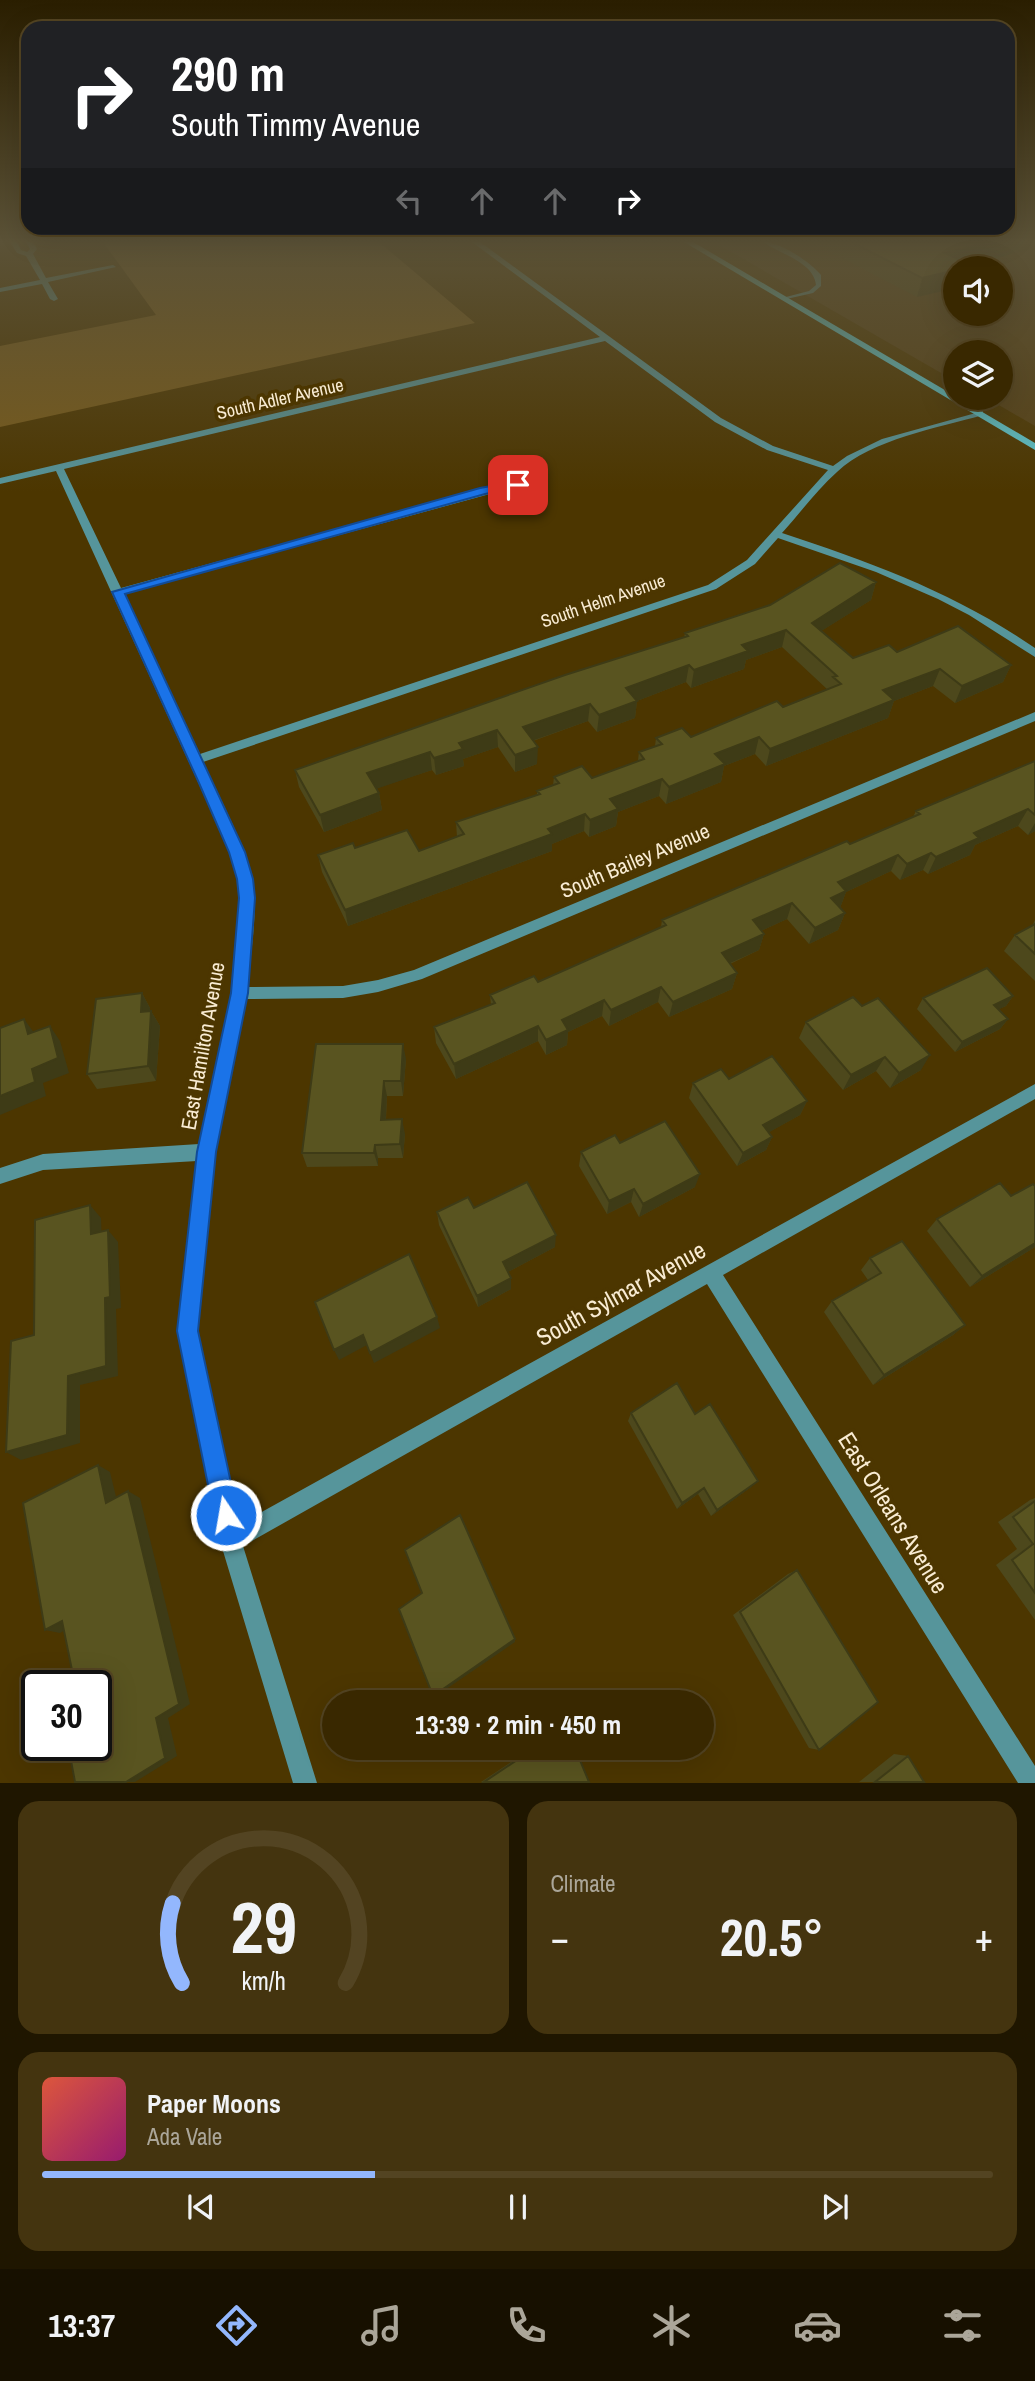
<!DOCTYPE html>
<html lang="en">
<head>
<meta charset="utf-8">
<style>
	body { margin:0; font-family:"Archivo Narrow",sans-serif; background:#44340f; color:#f1f3f6; height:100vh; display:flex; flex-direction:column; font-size:26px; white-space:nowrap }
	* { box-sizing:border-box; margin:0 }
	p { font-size:23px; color:#aba699 }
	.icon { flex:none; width:38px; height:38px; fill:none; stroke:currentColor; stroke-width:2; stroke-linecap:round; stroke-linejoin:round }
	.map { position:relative; height:1783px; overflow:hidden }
	.side { display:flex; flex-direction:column; gap:18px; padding:18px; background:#1f1600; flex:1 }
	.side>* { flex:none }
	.hud { position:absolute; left:21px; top:21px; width:994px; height:214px; border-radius:21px; box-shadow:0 7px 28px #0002,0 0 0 2px #534422; background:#202124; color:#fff; overflow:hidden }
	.buttons { position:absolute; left:943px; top:256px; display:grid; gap:14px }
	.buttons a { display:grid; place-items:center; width:70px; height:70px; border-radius:50%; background:#392800; box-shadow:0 7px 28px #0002,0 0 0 2px #534422; font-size:35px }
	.speed { position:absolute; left:21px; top:1670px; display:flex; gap:14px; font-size:35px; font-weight:700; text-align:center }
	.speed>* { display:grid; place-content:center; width:91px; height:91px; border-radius:50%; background:#392800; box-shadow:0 7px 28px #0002,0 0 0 2px #534422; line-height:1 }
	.speed .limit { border:4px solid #111; border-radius:10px; background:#fff; color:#111 }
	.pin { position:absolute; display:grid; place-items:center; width:60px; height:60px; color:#fff; margin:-30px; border-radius:14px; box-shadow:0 4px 10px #0006 }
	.me { position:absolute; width:77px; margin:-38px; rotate:348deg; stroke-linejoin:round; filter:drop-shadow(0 0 5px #0008) }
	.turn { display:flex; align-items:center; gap:24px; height:147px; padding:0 35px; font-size:32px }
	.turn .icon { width:91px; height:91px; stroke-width:2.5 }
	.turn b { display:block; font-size:49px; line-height:60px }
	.lanes { display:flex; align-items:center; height:66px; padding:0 35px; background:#0003; justify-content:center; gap:35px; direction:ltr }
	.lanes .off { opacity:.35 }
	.big { font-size:52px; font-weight:700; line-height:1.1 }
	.side .widget { flex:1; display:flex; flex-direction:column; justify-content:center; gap:10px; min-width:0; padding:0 24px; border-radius:21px; background:#44340f }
	.side .dial { align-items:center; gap:0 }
	.dial svg { height:182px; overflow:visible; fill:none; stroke:#534422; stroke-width:7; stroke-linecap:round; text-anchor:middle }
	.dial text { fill:#f1f3f6; stroke:none }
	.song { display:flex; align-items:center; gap:21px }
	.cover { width:84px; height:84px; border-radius:10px; background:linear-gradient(135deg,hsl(10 70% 55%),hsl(320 70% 35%)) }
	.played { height:7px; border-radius:4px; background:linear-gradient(90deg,#93b7fd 35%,#534422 35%) }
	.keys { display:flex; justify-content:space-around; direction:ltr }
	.heat { display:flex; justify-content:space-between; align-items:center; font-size:38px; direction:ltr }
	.side .tiles { flex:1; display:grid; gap:18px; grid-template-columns:1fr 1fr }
	.widget:last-child { grid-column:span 2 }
	.trip { position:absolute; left:322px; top:1690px; width:392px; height:70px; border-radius:35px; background:#392800; box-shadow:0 7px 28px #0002,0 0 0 2px #534422; font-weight:700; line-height:70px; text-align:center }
	.tabs { display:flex; height:112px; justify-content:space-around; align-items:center; background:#171000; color:#aba699 }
	.tabs .icon { width:49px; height:49px }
	.tabs .current { color:#93b7fd }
	.tabs b { font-size:32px; color:#f1f3f6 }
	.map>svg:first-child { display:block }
</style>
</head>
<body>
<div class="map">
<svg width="1035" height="1783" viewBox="0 0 1035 1783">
	<rect width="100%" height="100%" fill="#4c3600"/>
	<!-- built -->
	<path fill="#564116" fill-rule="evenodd" d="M714,242h321v184l-50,-29h16v-45h-45l-1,29zM956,268h45v45h-45z"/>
	<!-- green -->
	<path fill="#785b1b" d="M103,242h276l96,81 -475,104v-81l156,-31z"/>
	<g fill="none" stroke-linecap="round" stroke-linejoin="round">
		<!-- lane -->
		<path fill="#56959b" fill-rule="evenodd" d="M763,242c18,0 47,20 58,33v11l-8,7 -31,7v-2l27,-7 7,-6c-2,-23 -36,-31 -53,-43z"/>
		<!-- street -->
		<path fill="#56959b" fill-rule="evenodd" d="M10,242h7l4,8 6,2 3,-3 -4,-7h7l4,7 -4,5 13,24 67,-13 3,2 -68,15 10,17 -4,2 -4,-2 -8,-15 -42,8v-4l40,-8 -14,-24 -9,-3z
			M472,242h8l241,176 52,28 60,20 14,-10 35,-17 101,-28v4c-45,13 -111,24 -146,57 -20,18 -37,41 -55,61 91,30 173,60 253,115v9l-66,-42 -31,-16 -62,-27 -98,-34 -23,26 -39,25 -513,173c17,37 39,76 49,116 7,32 -2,76 -4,109l95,-1 35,-6 36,-10 621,-258v9l-613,258 -44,13 -35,6 -97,1 -32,153 -18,179 42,194 797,-441v15l-312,176 312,491v17h-17l-311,-499 -464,262 74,237h-24l-73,-242 -42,-210 19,-170 -154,9 -43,14v-16l43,-14 156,-10 33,-151 8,-95 -2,-19 -8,-27 -174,-381 -56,13v-6l600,-141zM605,341l110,81 52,28 61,20 -81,90 -39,25 -508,169 -77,-160 400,-109 -5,-3 -37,7 -360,99 -57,-119z"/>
		<!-- secondary -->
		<path fill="#5dc8d2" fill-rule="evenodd" d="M684,242h9l342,201v7z"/>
	</g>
	<!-- wall -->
	<path fill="#4d481c" d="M811,242h224v9l-4,-2 -61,15 -53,33z
		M876,582l-5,18 -50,31 32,27 44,-6 114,13 -8,17 -48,21 -22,-17 -39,15 -6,17 -122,48 -11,-12 -31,12 -3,16 -55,22 -7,-8 -41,16 -2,14 -27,11 -5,-6 -32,13v7l-204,75 -26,-54 -4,-17 37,-7 64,3 38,-14 -1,-15 81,-27v-4l16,-6 1,-8 38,1 46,-17 1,-9 16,-6 1,-8 35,-1 92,-30 45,-17 -46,-43 -36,13 -2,9 -53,19 -5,-6 -49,19 -2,17 -38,14 -9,-11 -55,20 4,23 -22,8 -17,-25 -35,12 1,7 -28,9 -4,-5 -55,18 2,5 3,17 -58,22 -25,-45 -4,-17 389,-132 1,-5z
		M1035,761v70l-7,4 -10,-9 -43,19 -5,10 -42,19 -5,-4 -23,10 -9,-9 -45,21 -6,16 5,5 -7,17 -29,14 -22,-25 -26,12 3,3 -5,16 -29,14 7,9 -5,16 -63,28 -11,-15 -49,24 -7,-10 -34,16 -1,13 -21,10 -8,-14 -82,38 -20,-36 -2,-16 57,-22 -1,-10 48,-13 123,-55 1,-7 188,-76 63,-27 3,-6z
		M1035,920v61l-31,-30 11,-16 17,-9z
		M142,993l8,15v3h1l9,15 -4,55 -59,8 -10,-15z
		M1013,996l-7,10 -7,3 9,10 -8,10 -45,23 -38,-43 6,-11z
		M806,1022l115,48 -31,18 -14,-17 -33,19 -44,-52z
		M406,1059l-3,37h-16l-1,24 19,14 -2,24h-25v8l-71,1 -5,-14z
		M729,1079l78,22 -7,14 -31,17 3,5 -6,13 -29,16 -48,-68 4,-15z
		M620,1143l75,44 -56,30 -8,-15 -24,12 -28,-48 2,-14z
		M474,1208l81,39 -47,25 3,17 -33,18 -39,-82 -2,-13z
		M937,1219l98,28 -65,40 -43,-56z
		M870,1258l95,67 -12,10 -80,50 -49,-73 8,-11 36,-21 -7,-10z
		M631,1413l64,1 56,73 -40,29 -13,-22 -21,15 -49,-88z
		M1035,1498v122l-39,-55 21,-16 -19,-27 32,-22z
		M797,1570l22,180 -10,-2 -76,-133 55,-41z
		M532,1748h43l14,34h-108z
		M894,1754l14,2 16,26h-65z"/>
	<!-- shaded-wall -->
	<path fill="#3e3b16" d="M989,242h44l-2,7 -91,23 5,-19z
		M956,270v18l-39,9 5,-19z
		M876,582l-5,18 -64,40 5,-17z
		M786,630l-4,17 -36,13 -2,9 -53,19 3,-18 48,-25z
		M689,665l-3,17 -49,19 -2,17 -38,14 2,-17 27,-27z
		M1011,665l-8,17 -48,21 7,-17z
		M940,669l-7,17 -39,15 -6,17 -122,48 4,-17 113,-59z
		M590,704l-2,17 -65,23v-17z
		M497,730l1,17 -35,12 1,7 -28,9 -2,-17 25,-15z
		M759,737l-4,17 -31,12 -3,16 -55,22 3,-17 46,-33z
		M538,747l-1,17 -22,8v-17z
		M430,752l2,18 -62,21 -3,-18z
		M662,779l-3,17 -41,16 -2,14 -27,11 1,-17 20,-21z
		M379,793l3,17 -58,22 -4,-17z
		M1028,809l-10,17 -43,19 -5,10 -42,19 8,-17 38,-24z
		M585,814l-1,17 -32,13v7l-204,75 -3,-16z
		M1035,823v8l-7,4z
		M931,853l-8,17 -23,10 7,-16z
		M898,855l-7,16 -45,21 -6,16 -15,7 13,-33z
		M792,903l-5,16 -39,18 5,-17z
		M845,913l-7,17 -29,14 6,-16z
		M764,934l-5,16 -42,19 5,-16z
		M737,973l-5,16 -63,28 4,-15z
		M661,987l-3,15 -49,24 2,-16z
		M142,993l8,15 -1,19 -8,-15z
		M1013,996l-7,10 -19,9 7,-10z
		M604,1000l-2,16 -34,16 -1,13 -21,10v-15l16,-20z
		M151,1011l9,15 -4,55 -8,-15z
		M24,1019l11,15h-7z
		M1008,1019l-8,10 -45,23 7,-10z
		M50,1026l10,15 9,32 -26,10 3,13 -46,19v-19l32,-27z
		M538,1026v15l-82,38 -2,-15z
		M403,1044l3,15 -3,37 -2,-15z
		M930,1055l-9,15 -31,18 9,-15z
		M885,1057l-9,14 -33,19 8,-15z
		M384,1081l3,15 -2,38 -4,-14z
		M807,1101l-7,14 -43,24 6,-14z
		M402,1119l3,15 -2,24 -3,-14z
		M772,1137l-6,13 -29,16 6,-13z
		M375,1145l3,13v8l-4,-13z
		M700,1174l-5,13 -56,30 4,-13z
		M634,1189l-3,13 -24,12 2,-13z
		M90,1205l11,13 1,28 -11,-12z
		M108,1230l10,12 3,66 -5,1 2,67 -38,9v58l-59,17 -15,-8 62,-76 37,-78z
		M556,1235l-1,12 -51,27 -1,-12z
		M1035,1243v4l-65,40 12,-11z
		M511,1278v11l-33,18 -1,-11z
		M437,1317l3,11 -66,35 -4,-10z
		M965,1325l-12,10 -80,50 11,-10z
		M363,1335l4,10 -28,15 -5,-10z
		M98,1465l12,7 9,37 -13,-6z
		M758,1481l-7,6 -40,29 6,-6z
		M704,1488l-6,6 -21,15 5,-6z
		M128,1491l12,7 50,206 -22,14 9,38 -42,26h-9l30,-64z
		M62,1621l15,2 -17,10 -15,-3z
		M515,1639v3l-79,54h-3z"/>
	<!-- building -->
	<path fill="#595420" stroke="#3e3b16" stroke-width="2" d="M851,242h138l-44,11 28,13 -8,2h-9v2l-34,8z
		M840,563l36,19 -64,41 41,35 36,-13 8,7 61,-26 53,39 -49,21 -22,-17 -57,21 11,10 -124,49 -11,-12 -44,17 10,10 -56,23 -7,-8 -52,20 8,10 -28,11 -5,-6 -37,15 4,5 -207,76 -27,-55 35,-12 2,5 52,-18 12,21 45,-17 -8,-12 84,-28 -3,-3 22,-8 -5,-6 28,-11 10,12 52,-19 -5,-7 23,-8 -6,-6 26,-10 9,9 86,-36 6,6 58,-23 -8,-7 4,-1 -51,-46 -44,15 6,6 -54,19 -5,-5 -63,23 11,13 -38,14 -9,-11 -67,23 15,20 -23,8 -18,-25 -38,13 4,6 -29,9 -4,-6 -63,21 12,20 -59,22 -25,-45 270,-95 123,-39 -3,-3 85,-28z
		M1035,761v54l-7,-6 -54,24 5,5 -43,19 -5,-4 -24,11 -9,-9 -60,27 8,9 -15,7 14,15 -30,15 -23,-25 -39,17 11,14 -42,19 15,20 -64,29 -12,-15 -50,23 -7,-10 -42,20 6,10 -22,10 -8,-14 -84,38 -20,-37 61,-24 -5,-8 44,-19 4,6 128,-57 -4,-5 185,-79 3,3 70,-30 -4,-3z
		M1035,924v30l-20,-19z
		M987,968l26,28 -19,9 14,14 -46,23 -39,-44z
		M142,993l-1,19 10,-1 -3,55 -61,8 9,-75z
		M853,997l9,9 16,-8 52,57 -31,18 -14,-16 -34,18 -45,-53z
		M24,1019l4,15 22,-8 8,32 -26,11 3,13 -35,14v-68z
		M316,1044h87l-2,37h-17l-3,39 21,-1 -2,25 -25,1 -1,8h-72z
		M772,1056l35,45 -44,24 9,12 -29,16 -50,-70 28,-14 8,10z
		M665,1121l35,53 -57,30 -9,-15 -25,12 -28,-49 34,-17 5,8z
		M527,1182l29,53 -53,27 8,16 -34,18 -40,-84 31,-15 6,11z
		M1000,1183l11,13 22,-12 2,2v57l-53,33 -45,-57z
		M90,1205l1,29 17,-4 2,67 -5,1 1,68 -38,10 -1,59 -61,17 5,-111 23,-6 1,-115z
		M902,1241l63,84 -81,50 -52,-74 49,-28 -11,-15z
		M409,1254l28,63 -67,36 -7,-18 -29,15 -19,-48z
		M677,1383l18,31 15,-10 48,77 -41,29 -13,-22 -22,15 -51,-90z
		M98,1465l8,38 22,-12 51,213 -23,14 9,40 -39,24h-51l-7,-37h28v-60h-21l-13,-64 -17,9 -22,-127z
		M1035,1501v92l-23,-33 21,-16 -20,-27z
		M460,1515l55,124 -82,57 -34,-87 23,-16 -17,-43z
		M797,1570l81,132 -59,48 -79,-138z
		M535,1748h40l14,34h-105z
		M908,1756l16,26h-49z"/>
	<!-- sky -->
	<linearGradient id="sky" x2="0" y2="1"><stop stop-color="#2a1e00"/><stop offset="0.49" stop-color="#5b5237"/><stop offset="1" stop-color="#5b5237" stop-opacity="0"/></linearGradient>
	<rect width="1035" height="492" fill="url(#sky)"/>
	<!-- route -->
	<path fill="#1a73e8" stroke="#114b97" stroke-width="2" d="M518,481l5,4 -1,2 -37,7 -360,100 120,258 8,27 2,19 -7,95 -32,159 -18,179 40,184 -4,8 -8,4 -9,-4 -3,-8 -37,-184 20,-179 34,-159 8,-95 -2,-19 -8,-27 -30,-69 -87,-191 368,-104z"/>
	<g text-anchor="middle" stroke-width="7" stroke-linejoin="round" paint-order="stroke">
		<!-- far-street labels -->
		<g font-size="18" fill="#f9ecd3" stroke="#4c3600">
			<text transform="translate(280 399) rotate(-13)" y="6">South Adler Avenue</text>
			<text transform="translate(603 601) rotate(-19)" y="6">South Helm Avenue</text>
		</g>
		<!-- street labels -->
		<g font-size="21" fill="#f9ecd3" stroke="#4c3600">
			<text transform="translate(635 861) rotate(-23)" y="7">South Bailey Avenue</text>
			<text transform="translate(203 1046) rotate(-80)" y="7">East Hamilton Avenue</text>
		</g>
		<!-- near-street labels -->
		<g font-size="24" fill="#f9ecd3" stroke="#4c3600">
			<text transform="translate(621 1294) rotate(-29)" y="8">South Sylmar Avenue</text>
			<text transform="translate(893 1513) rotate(58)" y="8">East Orleans Avenue</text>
		</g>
	</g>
</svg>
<div class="buttons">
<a><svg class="icon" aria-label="sound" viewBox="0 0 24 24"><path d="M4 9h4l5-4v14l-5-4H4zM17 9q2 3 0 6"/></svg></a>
<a><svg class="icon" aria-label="layers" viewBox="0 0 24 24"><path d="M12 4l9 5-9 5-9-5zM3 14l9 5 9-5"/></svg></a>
</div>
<div class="speed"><div class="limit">30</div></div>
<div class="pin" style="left:518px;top:485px;background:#d93025"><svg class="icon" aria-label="arrive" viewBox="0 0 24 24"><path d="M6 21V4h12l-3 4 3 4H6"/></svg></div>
<svg class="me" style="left:226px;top:1515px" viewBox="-20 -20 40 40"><circle r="17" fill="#1a73e8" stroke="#fff" stroke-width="3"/><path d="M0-11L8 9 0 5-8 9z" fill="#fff"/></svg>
<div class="trip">13:39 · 2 min · 450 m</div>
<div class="hud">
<div class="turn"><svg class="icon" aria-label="right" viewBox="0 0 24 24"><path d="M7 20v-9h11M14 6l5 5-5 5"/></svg><div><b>290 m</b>South Timmy Avenue</div></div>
<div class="lanes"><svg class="icon off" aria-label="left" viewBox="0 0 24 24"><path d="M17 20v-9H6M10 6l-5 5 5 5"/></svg><svg class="icon off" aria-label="ahead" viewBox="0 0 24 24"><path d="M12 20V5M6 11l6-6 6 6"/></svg><svg class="icon off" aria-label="ahead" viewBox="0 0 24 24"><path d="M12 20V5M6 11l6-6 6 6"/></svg><svg class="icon" aria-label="right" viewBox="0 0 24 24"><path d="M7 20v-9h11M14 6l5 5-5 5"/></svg></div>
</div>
</div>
<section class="side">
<div class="tiles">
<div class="widget dial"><svg viewBox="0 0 100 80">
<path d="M14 69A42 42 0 1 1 86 69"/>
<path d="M14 69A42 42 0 0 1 10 34" stroke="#93b7fd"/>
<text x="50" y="56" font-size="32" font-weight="700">29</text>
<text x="50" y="72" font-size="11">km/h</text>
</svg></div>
<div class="widget"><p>Climate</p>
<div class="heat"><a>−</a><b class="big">20.5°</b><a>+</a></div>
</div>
<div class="widget">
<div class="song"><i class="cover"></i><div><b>Paper Moons</b><p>Ada Vale</p></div></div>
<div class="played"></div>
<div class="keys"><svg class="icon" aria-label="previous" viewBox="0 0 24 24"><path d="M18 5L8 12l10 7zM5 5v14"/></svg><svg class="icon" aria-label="pause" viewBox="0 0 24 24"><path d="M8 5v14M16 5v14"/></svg><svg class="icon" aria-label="next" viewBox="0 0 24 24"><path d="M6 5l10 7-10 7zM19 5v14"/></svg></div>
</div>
</div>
</section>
<nav class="tabs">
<b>13:37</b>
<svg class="icon current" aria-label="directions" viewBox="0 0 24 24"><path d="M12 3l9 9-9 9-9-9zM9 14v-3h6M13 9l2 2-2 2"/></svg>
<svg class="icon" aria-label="music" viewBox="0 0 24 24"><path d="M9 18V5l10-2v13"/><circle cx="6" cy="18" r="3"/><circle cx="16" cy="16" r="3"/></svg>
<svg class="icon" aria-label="phone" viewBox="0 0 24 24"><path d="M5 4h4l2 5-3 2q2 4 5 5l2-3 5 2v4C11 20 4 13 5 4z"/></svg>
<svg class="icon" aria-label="climate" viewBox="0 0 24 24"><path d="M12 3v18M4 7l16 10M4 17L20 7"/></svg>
<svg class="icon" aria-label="car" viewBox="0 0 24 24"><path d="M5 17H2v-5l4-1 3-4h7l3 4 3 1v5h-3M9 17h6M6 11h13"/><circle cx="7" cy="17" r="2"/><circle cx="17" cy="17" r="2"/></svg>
<svg class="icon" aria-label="filters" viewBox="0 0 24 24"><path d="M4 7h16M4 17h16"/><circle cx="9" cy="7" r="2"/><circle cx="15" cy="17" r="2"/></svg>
</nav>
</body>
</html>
